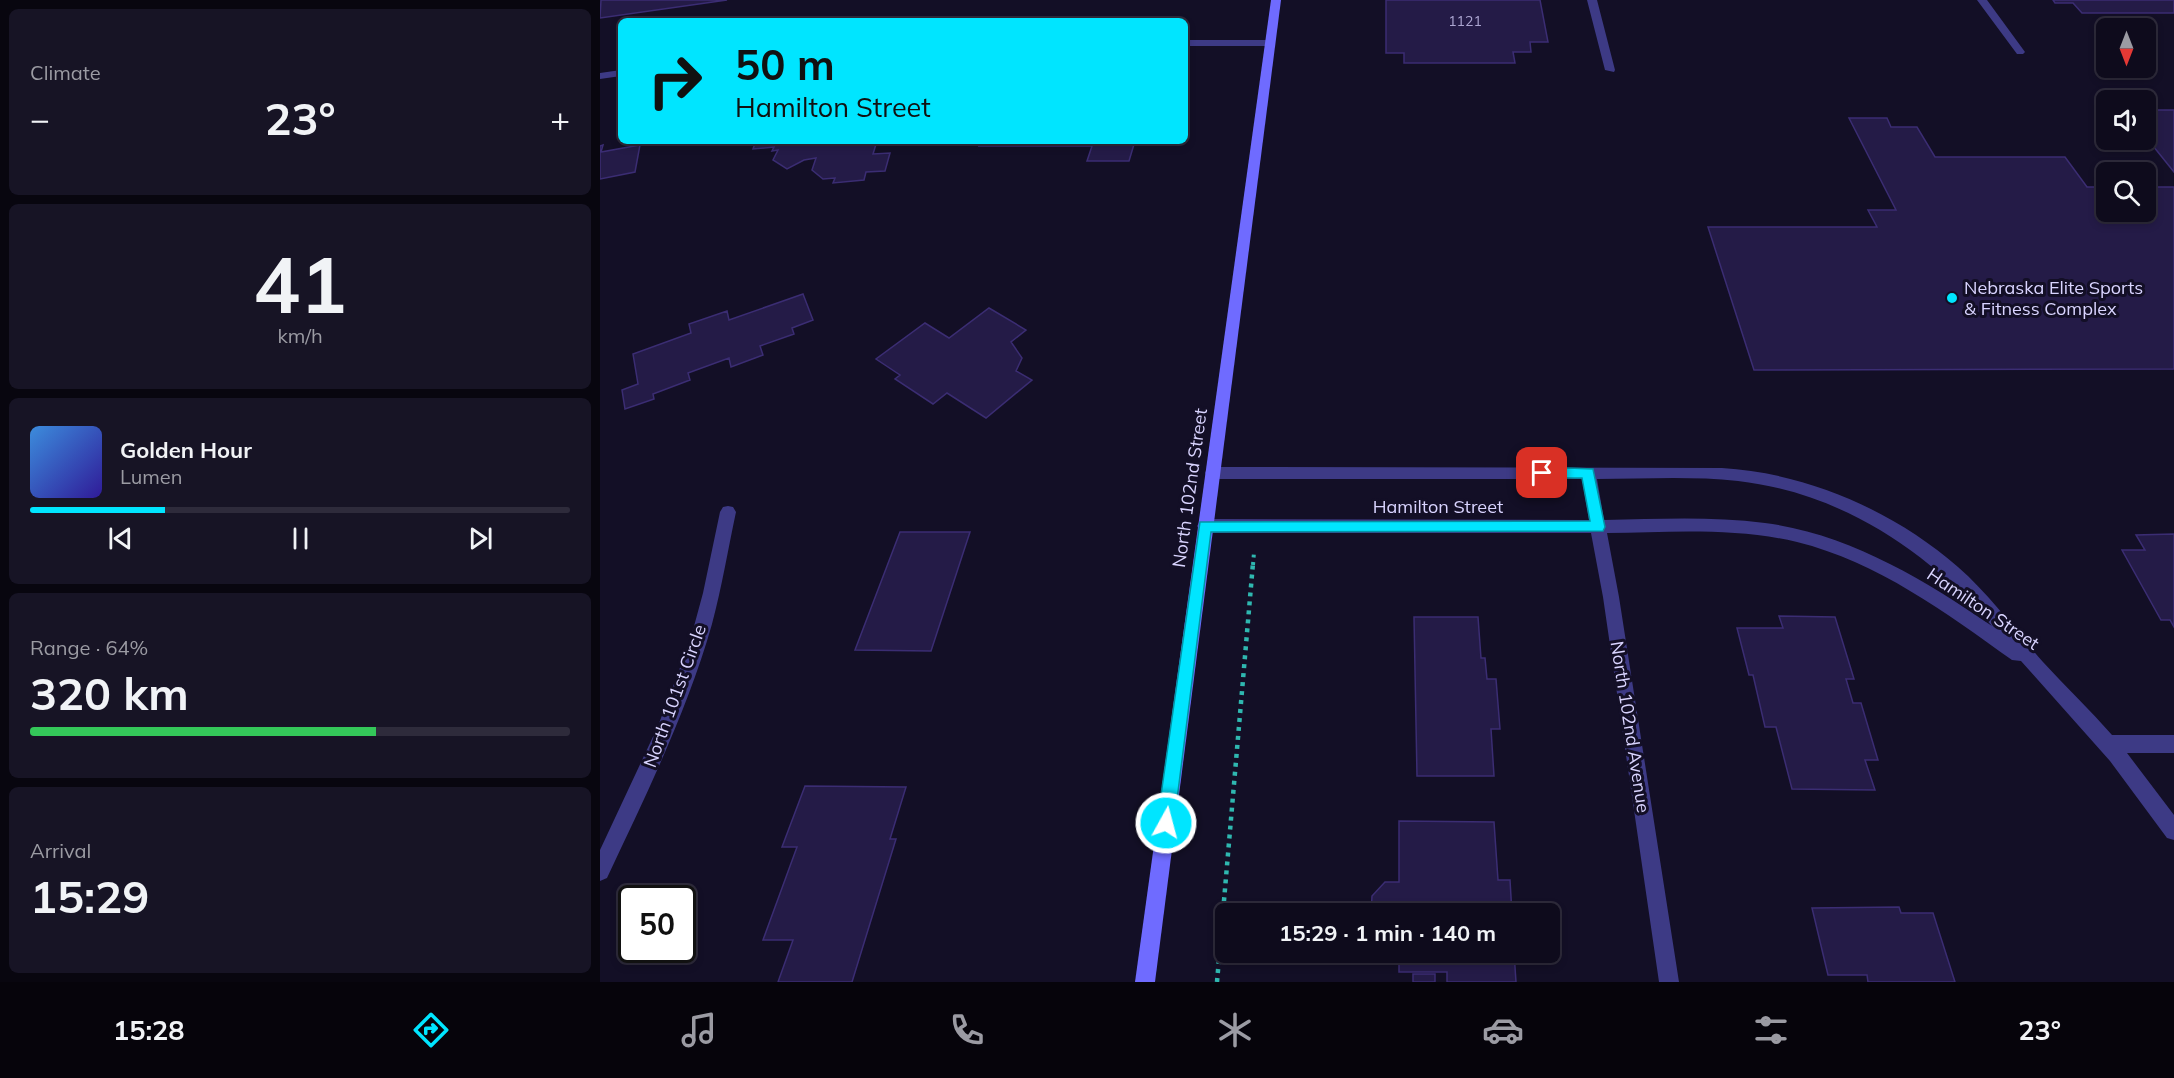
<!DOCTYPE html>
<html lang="en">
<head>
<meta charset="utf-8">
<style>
	body { margin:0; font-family:Mulish,sans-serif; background:#171425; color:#f1f3f6; height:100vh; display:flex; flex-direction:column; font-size:22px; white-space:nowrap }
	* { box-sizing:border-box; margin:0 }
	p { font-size:20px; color:#9b9ba3 }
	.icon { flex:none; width:33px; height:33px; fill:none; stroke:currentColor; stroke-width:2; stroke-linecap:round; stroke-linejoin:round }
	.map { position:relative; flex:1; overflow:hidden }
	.details { display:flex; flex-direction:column; gap:9px; padding:9px; background:#08060f; width:600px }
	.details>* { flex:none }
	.banner { position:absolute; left:18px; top:18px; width:570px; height:126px; border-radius:9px; box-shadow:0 3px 9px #0003,0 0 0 2px #2e2b3b; background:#00e5ff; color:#111; overflow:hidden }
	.needle { width:39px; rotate:180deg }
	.controls { position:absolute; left:1496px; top:18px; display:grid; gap:12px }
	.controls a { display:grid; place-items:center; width:60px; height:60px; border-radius:9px; background:#0e0b1c; box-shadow:0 3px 9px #0003,0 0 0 2px #2e2b3b; font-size:30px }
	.speed { position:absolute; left:18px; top:885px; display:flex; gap:12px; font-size:30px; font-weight:700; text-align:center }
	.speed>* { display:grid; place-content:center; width:78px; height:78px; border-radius:50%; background:#0e0b1c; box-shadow:0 3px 9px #0003,0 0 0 2px #2e2b3b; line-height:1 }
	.speed .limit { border:3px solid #111; border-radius:9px; background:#fff; color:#111 }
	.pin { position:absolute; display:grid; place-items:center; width:51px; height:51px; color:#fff; margin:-26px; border-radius:12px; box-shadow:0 3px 9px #0006 }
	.me { position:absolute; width:66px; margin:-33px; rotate:7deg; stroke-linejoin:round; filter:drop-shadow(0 0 4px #0008) }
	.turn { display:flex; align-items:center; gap:21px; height:126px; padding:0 18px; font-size:27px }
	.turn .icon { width:78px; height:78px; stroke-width:2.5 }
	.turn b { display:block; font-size:42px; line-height:51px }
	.big { font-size:45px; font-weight:700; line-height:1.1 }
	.details .card { flex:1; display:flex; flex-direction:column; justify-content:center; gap:9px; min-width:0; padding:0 21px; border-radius:9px; background:#171425 }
	.details .dial { align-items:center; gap:0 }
	.dial b { font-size:78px; line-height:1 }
	.song { display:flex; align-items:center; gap:18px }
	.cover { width:72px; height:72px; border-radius:9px; background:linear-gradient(135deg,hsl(210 70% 55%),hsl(250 70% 35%)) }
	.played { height:6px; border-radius:3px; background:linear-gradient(90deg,#00e5ff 25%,#2e2b3b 25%) }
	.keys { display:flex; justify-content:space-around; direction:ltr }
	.heat { display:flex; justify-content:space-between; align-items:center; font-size:33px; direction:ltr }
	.charge { height:9px; border-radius:4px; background:linear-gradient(90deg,#34c759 64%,#2e2b3b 0) }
	.trip { position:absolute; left:615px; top:903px; width:345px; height:60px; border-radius:9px; background:#0e0b1c; box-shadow:0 3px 9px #0003,0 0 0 2px #2e2b3b; font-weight:700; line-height:60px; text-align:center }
	.dock { display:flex; height:96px; justify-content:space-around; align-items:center; background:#06040b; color:#9b9ba3 }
	.dock .icon { width:42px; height:42px }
	.dock .on { color:#00e5ff }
	.dock b { font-size:27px; color:#f1f3f6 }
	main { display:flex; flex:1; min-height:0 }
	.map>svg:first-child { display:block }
</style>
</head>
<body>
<main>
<section class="details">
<div class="card"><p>Climate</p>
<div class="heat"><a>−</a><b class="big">23°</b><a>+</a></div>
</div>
<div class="card dial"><b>41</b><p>km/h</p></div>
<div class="card">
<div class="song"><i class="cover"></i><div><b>Golden Hour</b><p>Lumen</p></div></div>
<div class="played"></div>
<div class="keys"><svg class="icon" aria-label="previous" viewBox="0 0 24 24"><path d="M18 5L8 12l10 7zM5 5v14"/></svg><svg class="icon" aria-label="pause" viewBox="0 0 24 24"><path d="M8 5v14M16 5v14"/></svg><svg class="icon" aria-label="next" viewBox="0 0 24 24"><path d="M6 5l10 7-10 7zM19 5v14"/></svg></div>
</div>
<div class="card"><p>Range · 64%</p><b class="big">320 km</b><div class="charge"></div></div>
<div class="card"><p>Arrival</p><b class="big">15:29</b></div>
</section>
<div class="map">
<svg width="1574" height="982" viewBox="0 0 1574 982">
	<rect width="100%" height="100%" fill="#130f26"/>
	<!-- building -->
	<path fill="#241b47" stroke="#3b2d73" stroke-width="1.5" d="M1,0h126l-127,18z
		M786,0h154l8,42h-18l1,10h-18l2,11h-111v-10h-18z
		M1453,0h121v13h-92l-9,-10h-18z
		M1545,110h29v62l-29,-36z
		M1249,118h38l4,9h26l18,30h130l22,30h19v25h39v-25h29v182l-420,1 -46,-143h169l-9,-17h28z
		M156,141h121l-4,13 17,-1 -5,18 -19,1 -2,8 -31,3 2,-5 -12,1 -11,-9 4,-12 -12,2 -17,9 -14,-9 5,-10 -6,1 2,-4 -21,2z
		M381,141h154l-6,20h-42l5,-15h-113z
		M3,145l-2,7 39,-7 -5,27 -35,7v-33z
		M203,294l10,26 -21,8 2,6 -34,12 3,9 -32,12 -2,-9 -41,15 2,7 -37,14 1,5 -29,10 -3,-19 16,-6 -5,-30 58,-21 -2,-9 38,-13 2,9z
		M389,308l37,22 -15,12 11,16 -6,13 16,9 -46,38 -39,-25 -14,11 -38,-25 5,-4 -24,-16 49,-36 24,15z
		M300,532h70l-39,119 -76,-1z
		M1574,534v93l-4,-7h-9l-39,-70h23l-9,-15z
		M1179,616l56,1 19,62h-8l7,24h8l17,57h-13l10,30 -83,-1 -16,-62h-11l-12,-52h-4l-12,-47h46z
		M814,617h64l3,41h4l2,21h9l4,50h-9l3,47h-77z
		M205,786l101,1 -16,52h6l-44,143h-74l15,-42h-30l34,-93h-15z
		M799,821l95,1 4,58h12l2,34h-141l1,-18 13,-14h14z
		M1299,907l2,6h32l22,69h-87l-1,-7h-39l-16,-67z
		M799,952h115l2,30h-69v-10h-48z
		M813,974h22v8h-22z"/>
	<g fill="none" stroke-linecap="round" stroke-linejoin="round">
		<!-- path-far1 -->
		<path stroke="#2fb8b0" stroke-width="4" stroke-dasharray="3 4.5" stroke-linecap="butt" d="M653,565l1,-13"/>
		<!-- path -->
		<path stroke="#2fb8b0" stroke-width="4.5" stroke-dasharray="4 5" stroke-linecap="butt" d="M617,982l36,-419"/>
		<!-- lane -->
		<path fill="#3d3a85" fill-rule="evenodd" d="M987,0h10l18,70 -1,2 -9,-2z
			M1377,0h10l38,52 -2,2h-6z"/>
		<!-- street -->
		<path fill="#3d3a85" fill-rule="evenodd" d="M585,40h85l5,3 -5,3h-85z
			M21,70v6l-21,3v-6z
			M612,467l510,1c85,5 172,43 236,99 32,28 57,63 85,95 23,25 47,48 69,73h62v18h-47l47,62v25l-7,-2 -57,-77 -89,-100 -9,-1c-66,-47 -134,-98 -215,-118 -62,-15 -127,-10 -190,-9l12,64 60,385h-20l-56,-385 -12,-64h-386l-5,-2 -3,-5 3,-5 5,-2 384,1 -7,-41h-370l-5,-2 -2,-4 2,-4zM997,479c46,0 94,-3 141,2 102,12 188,68 254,145 -69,-47 -143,-92 -227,-103 -54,-7 -107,-4 -161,-3z
			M128,506l5,1 3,5c-8,37 -14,75 -24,112 -25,88 -66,171 -105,254l-7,3v-31l58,-124 32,-85 13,-48 17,-81 3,-5z"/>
		<!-- secondary -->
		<path fill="#6f6bff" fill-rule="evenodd" d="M671,0h10l-126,982h-20z"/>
	</g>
	<!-- route -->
	<path fill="#00e5ff" stroke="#0095a6" stroke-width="1.5" d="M942,467l51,2 12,58 -2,4 -392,1 -37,291 -2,6 -6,2 -6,-2 -3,-6 43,-301 390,-1 -8,-43h-40l-7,-5z"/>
	<!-- markers -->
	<circle fill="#00e5ff" stroke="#130f26" stroke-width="2" cx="1352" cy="298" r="6"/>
	<g text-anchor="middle" stroke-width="6" stroke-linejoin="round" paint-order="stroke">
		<!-- far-number labels -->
		<g font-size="14" fill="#aca6d1">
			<text x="865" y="26">1121</text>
		</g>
		<!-- poi labels -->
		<g font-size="18" fill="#d9d4ff" stroke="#130f26" text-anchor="start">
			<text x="1364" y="294">Nebraska Elite Sports<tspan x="1364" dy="21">&amp; Fitness Complex</tspan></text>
		</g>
		<!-- street labels -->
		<g font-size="18" fill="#d9d4ff" stroke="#130f26">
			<text transform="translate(590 488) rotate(-82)" y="6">North 102nd Street</text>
			<text x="838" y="513">Hamilton Street</text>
			<text transform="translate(1383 609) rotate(34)" y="6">Hamilton Street</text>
			<text transform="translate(75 696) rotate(-70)" y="6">North 101st Circle</text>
			<text transform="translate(1030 727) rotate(81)" y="6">North 102nd Avenue</text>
		</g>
	</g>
</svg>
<div class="controls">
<a><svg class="needle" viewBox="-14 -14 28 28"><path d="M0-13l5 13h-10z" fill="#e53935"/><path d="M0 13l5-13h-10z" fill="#9b9ba3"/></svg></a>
<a><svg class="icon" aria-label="sound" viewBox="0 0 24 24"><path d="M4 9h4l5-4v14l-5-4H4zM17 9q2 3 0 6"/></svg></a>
<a><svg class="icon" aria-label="search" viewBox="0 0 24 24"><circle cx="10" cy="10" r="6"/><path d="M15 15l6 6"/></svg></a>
</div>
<div class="speed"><div class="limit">50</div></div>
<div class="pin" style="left:942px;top:473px;background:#d93025"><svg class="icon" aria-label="arrive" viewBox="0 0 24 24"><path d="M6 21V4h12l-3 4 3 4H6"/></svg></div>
<svg class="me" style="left:566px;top:823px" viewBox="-20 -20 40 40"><circle r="17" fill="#00e5ff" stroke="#fff" stroke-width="3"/><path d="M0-11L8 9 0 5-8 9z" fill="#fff"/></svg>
<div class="trip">15:29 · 1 min · 140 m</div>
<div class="banner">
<div class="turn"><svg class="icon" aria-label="right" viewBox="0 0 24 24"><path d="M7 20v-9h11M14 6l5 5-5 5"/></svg><div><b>50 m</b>Hamilton Street</div></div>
</div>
</div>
</main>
<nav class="dock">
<b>15:28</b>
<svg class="icon on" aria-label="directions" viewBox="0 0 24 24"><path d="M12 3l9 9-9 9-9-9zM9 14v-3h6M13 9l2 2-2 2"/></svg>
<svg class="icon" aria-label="music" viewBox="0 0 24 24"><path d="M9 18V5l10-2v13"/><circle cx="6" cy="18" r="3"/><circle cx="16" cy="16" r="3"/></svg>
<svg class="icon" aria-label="phone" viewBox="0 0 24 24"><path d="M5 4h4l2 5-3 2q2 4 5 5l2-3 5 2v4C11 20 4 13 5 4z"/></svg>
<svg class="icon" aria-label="climate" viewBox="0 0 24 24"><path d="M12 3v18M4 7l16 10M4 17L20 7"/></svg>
<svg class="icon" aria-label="car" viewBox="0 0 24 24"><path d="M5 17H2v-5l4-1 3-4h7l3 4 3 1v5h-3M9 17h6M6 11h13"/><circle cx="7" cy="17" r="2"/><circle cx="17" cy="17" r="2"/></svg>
<svg class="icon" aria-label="filters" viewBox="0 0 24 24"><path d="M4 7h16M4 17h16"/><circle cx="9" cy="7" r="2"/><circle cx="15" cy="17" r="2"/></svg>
<b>23°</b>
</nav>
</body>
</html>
